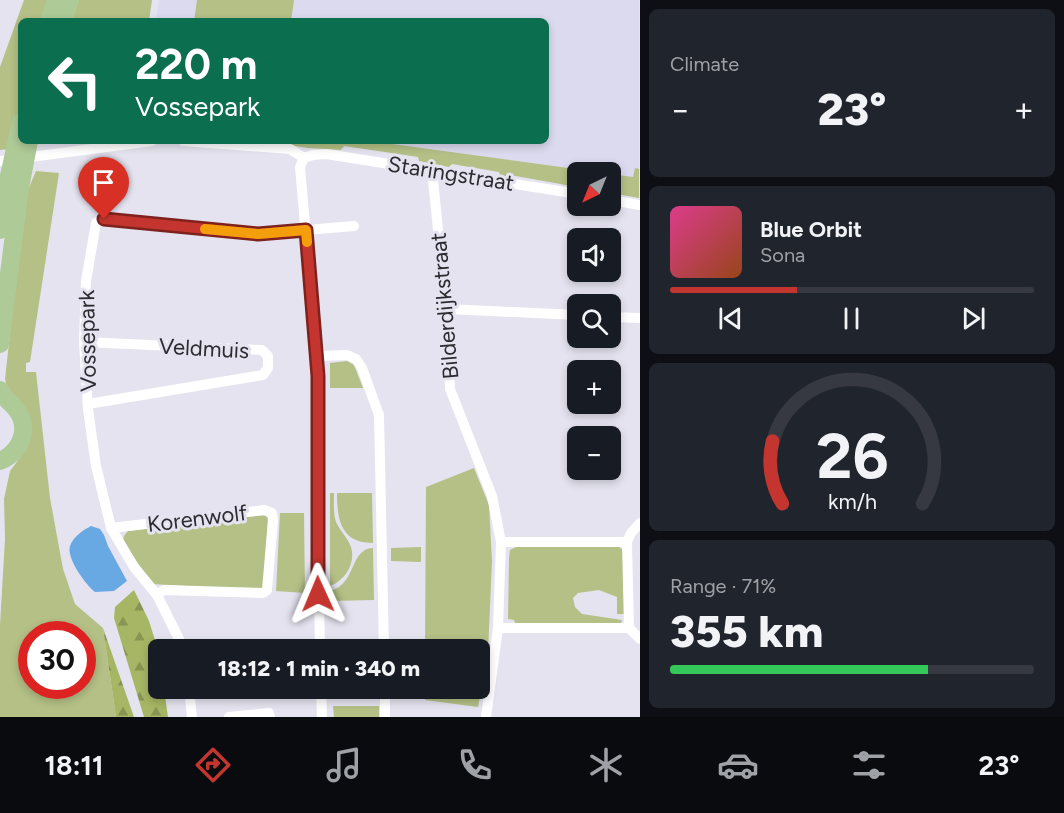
<!DOCTYPE html>
<html lang="en">
<head>
<meta charset="utf-8">
<style>
	body { margin:0; font-family:Figtree,sans-serif; background:#20242c; color:#f1f3f6; height:100vh; display:flex; flex-direction:column; font-size:22px; white-space:nowrap }
	* { box-sizing:border-box; margin:0 }
	p { font-size:20px; color:#9ea1a6 }
	.icon { flex:none; width:33px; height:33px; fill:none; stroke:currentColor; stroke-width:2; stroke-linecap:round; stroke-linejoin:round }
	.map { position:relative; flex:1; overflow:hidden }
	.side { display:flex; flex-direction:column; gap:9px; padding:9px; background:#0d0f14; width:424px }
	.side>* { flex:none }
	.hud { position:absolute; left:18px; top:18px; width:531px; height:126px; border-radius:9px; box-shadow:0 3px 9px #0003; background:#0b6e4f; color:#fff; overflow:hidden }
	.needle { width:39px; rotate:223deg }
	.buttons { position:absolute; left:567px; top:162px; display:grid; gap:12px }
	.buttons a { display:grid; place-items:center; width:54px; height:54px; border-radius:9px; background:#171b24; box-shadow:0 3px 9px #0003; font-size:30px }
	.speed { position:absolute; left:18px; top:621px; display:flex; gap:12px; font-size:30px; font-weight:700; text-align:center }
	.speed>* { display:grid; place-content:center; width:78px; height:78px; border-radius:50%; background:#171b24; box-shadow:0 3px 9px #0003; line-height:1 }
	.speed .limit { border:9px solid #d22; background:#fff; color:#111 }
	.pin { position:absolute; display:grid; place-items:center; width:51px; height:51px; color:#fff; margin:-62px -26px; border-radius:50% 50% 50% 0; rotate:-45deg; box-shadow:0 0 6px #0007 }
	.pin .icon { rotate:45deg }
	.me { position:absolute; width:66px; margin:-33px; rotate:359deg; stroke-linejoin:round; filter:drop-shadow(0 0 4px #0008) }
	.turn { display:flex; align-items:center; gap:21px; height:126px; padding:0 18px; font-size:27px }
	.turn .icon { width:78px; height:78px; stroke-width:2.5 }
	.turn b { display:block; font-size:42px; line-height:51px }
	.big { font-size:45px; font-weight:800; line-height:1.1 }
	.side .widget { flex:1; display:flex; flex-direction:column; justify-content:center; gap:9px; min-width:0; padding:0 21px; border-radius:9px; background:#20242c }
	.side .dial { align-items:center; gap:0 }
	.dial svg { height:156px; overflow:visible; fill:none; stroke:#363941; stroke-width:7; stroke-linecap:round; text-anchor:middle }
	.dial text { fill:#f1f3f6; stroke:none }
	.song { display:flex; align-items:center; gap:18px }
	.cover { width:72px; height:72px; border-radius:9px; background:linear-gradient(135deg,hsl(330 70% 55%),hsl(20 70% 35%)) }
	.played { height:6px; border-radius:3px; background:linear-gradient(90deg,#c3352e 35%,#363941 35%) }
	.keys { display:flex; justify-content:space-around; direction:ltr }
	.heat { display:flex; justify-content:space-between; align-items:center; font-size:33px; direction:ltr }
	.charge { height:9px; border-radius:4px; background:linear-gradient(90deg,#34c759 71%,#363941 0) }
	.trip { position:absolute; left:148px; top:639px; width:342px; height:60px; border-radius:9px; background:#171b24; box-shadow:0 3px 9px #0003; font-weight:800; line-height:60px; text-align:center }
	.tabs { display:flex; height:96px; justify-content:space-around; align-items:center; background:#090b0e; color:#9ea1a6 }
	.tabs .icon { width:42px; height:42px }
	.tabs .on { color:#c3352e }
	.tabs b { font-size:27px; color:#f1f3f6 }
	main { display:flex; flex:1; min-height:0 }
	.map>svg:first-child { display:block }
</style>
</head>
<body>
<main>
<div class="map">
<svg width="640" height="717" viewBox="0 0 640 717">
	<defs>
		<pattern id="forest-firs" width="22" height="20" patternUnits="userSpaceOnUse" patternTransform="scale(1.5)"><rect width="22" height="20" fill="#a6b664"/><path d="M5 1l3.5 6h-7zM16 11l3.5 6h-7z" fill="#879453"/></pattern>
	</defs>
	<rect width="100%" height="100%" fill="#e4e3ef"/>
	<!-- built -->
	<path fill="#dcdaee" d="M159,0h480v186l-28,-4 -1,-10h-32l-265,-31h233v-120h-390z"/>
	<!-- grass -->
	<path fill="#b4c086" fill-rule="evenodd" d="M24,0h27l-7,21h-23v80l-11,48 -10,1v-83z
		M74,0h78l-3,21h-82z
		M197,0h97l-3,21h-97z
		M264,141h106l227,31h-19l-1,15 -67,-12 -1,3 -9,-2 -1,-4 -47,-8 -3,3 -30,-6 -1,-4 -74,-11 -3,4 -33,-2z
		M635,168l4,1v29l-28,-5v-19l22,3z
		M36,171l23,2 -29,189 -4,1v9h10l14,126 13,71 12,35 28,24 13,89h-116v-92l5,-86 -1,-40 6,-28 12,-16 -17,-76 20,-182zM32,634h50v52h-50z
		M347,361l7,4 9,23h-33v-25z
		M474,468l15,37 3,56 -4,92 -10,54 -53,-7v-11l55,-1v-38l-55,-1 1,-162z
		M330,493h4c0,10 -1,20 2,29 4,9 12,16 15,25 5,16 -6,34 -21,39z
		M337,493h35l1,50c-32,0 -36,-23 -36,-50z
		M280,513h24l1,80 -29,-2z
		M265,515l3,3 -3,68 -7,4 -106,-6 -29,-43 1,-5 4,-5z
		M421,547v15l-30,-1v-13z
		M516,547h103l5,4v63h-7v-17l-18,-7 -21,3 -5,5 2,9 7,7 40,6 -1,3 -95,1 -11,-1 -1,-3 -6,-1 1,-61 1,-8z
		M373,548l1,52 -44,1v-10c27,-7 19,-42 43,-43z
		M333,706h46v11h-45z"/>
	<!-- forest -->
	<path fill="url(#forest-firs)" d="M134,590l15,31 10,32v35l5,1 4,28h-24l-30,-99 1,-11z
		M103,628l31,89h-18z"/>
	<!-- water -->
	<path fill="#68a9e4" d="M91,526l9,3 4,6 4,11 19,35 -13,10 -19,1c-9,-7 -29,-34 -25,-46 3,-9 13,-16 21,-20z"/>
	<g fill="none" stroke-linecap="round" stroke-linejoin="round">
		<!-- minor -->
		<path stroke="#fff" stroke-width="10" d="M183,141l107,8 14,9
			M304,158l-4,9 18,209 -1,115 3,159
			M304,158l9,-3 13,-1 252,40
			M0,161l152,-20
			M432,170l14,139 4,80 42,107 9,46
			M610,200l30,5
			M446,309l132,6
			M610,317l30,1
			M84,342l178,8 6,6v12l-5,7 -175,29
			M317,356l30,-1 9,4 6,9 17,47 5,235
			M111,528l153,-18 8,3 1,7 -6,70 -4,3 -99,-3 -7,5
			M627,542l4,-9 9,-10
			M498,628h131
			M629,628l11,11
			M182,650l-3,-11 -22,-44 -23,-28 -23,-39 -15,-62 -8,-57 -4,-67 2,-61 10,-58 8,-4 154,15 96,-8
			M189,688l3,29
			M321,688l1,29
			M385,688v29
			M229,717l40,-4 1,4
			M486,717l12,-89 3,-86h126l2,86"/>
		<!-- primary -->
		<path stroke="#aeca97" stroke-width="18" d="M49,21l7,-21
			M63,21l7,-21
			M0,230l7,-45 14,-63
			M0,344l20,-156 9,-47
			M0,390c4,8 10,12 16,19 15,19 5,43 -16,52"/>
	</g>
	<g fill="none" stroke-linecap="round" stroke-linejoin="round">
		<!-- route casing -->
		<g stroke="#7f221e" stroke-width="15">
			<path id="route" d="M104,219l154,15 48,-4 12,146v218"/>
		</g>
		<!-- route -->
		<use href="#route" stroke="#c3352e" stroke-width="10"/>
		<!-- slow -->
		<path stroke="#f59e0b" stroke-width="10" d="M205,229l53,5 48,-4 1,12"/>
	</g>
	<g text-anchor="middle" stroke-width="6" stroke-linejoin="round" paint-order="stroke">
		<!-- street labels -->
		<g font-size="22" fill="#2c2b30" stroke="#e4e3ef">
			<text transform="translate(451 173) rotate(9)" y="8">Staringstraat</text>
			<text transform="translate(444 306) rotate(-95)" y="8">Bilderdijkstraat</text>
			<text transform="translate(87 341) rotate(-91)" y="8">Vossepark</text>
			<text transform="translate(204 348) rotate(3)" y="8">Veldmuis</text>
			<text transform="translate(197 518) rotate(-7)" y="8">Korenwolf</text>
		</g>
	</g>
</svg>
<div class="buttons">
<a><svg class="needle" viewBox="-14 -14 28 28"><path d="M0-13l5 13h-10z" fill="#e53935"/><path d="M0 13l5-13h-10z" fill="#9ea1a6"/></svg></a>
<a><svg class="icon" aria-label="sound" viewBox="0 0 24 24"><path d="M4 9h4l5-4v14l-5-4H4zM17 9q2 3 0 6"/></svg></a>
<a><svg class="icon" aria-label="search" viewBox="0 0 24 24"><circle cx="10" cy="10" r="6"/><path d="M15 15l6 6"/></svg></a>
<a>+</a>
<a>−</a>
</div>
<div class="speed"><div class="limit">30</div></div>
<div class="pin" style="left:104px;top:219px;background:#d93025"><svg class="icon" aria-label="arrive" viewBox="0 0 24 24"><path d="M6 21V4h12l-3 4 3 4H6"/></svg></div>
<svg class="me" style="left:318px;top:594px" viewBox="-20 -20 40 40"><path d="M0-17L14 15 0 8-14 15z" fill="#c3352e" stroke="#fff" stroke-width="4"/></svg>
<div class="trip">18:12 · 1 min · 340 m</div>
<div class="hud">
<div class="turn"><svg class="icon" aria-label="left" viewBox="0 0 24 24"><path d="M17 20v-9H6M10 6l-5 5 5 5"/></svg><div><b>220 m</b>Vossepark</div></div>
</div>
</div>
<section class="side">
<div class="widget"><p>Climate</p>
<div class="heat"><a>−</a><b class="big">23°</b><a>+</a></div>
</div>
<div class="widget">
<div class="song"><i class="cover"></i><div><b>Blue Orbit</b><p>Sona</p></div></div>
<div class="played"></div>
<div class="keys"><svg class="icon" aria-label="previous" viewBox="0 0 24 24"><path d="M18 5L8 12l10 7zM5 5v14"/></svg><svg class="icon" aria-label="pause" viewBox="0 0 24 24"><path d="M8 5v14M16 5v14"/></svg><svg class="icon" aria-label="next" viewBox="0 0 24 24"><path d="M6 5l10 7-10 7zM19 5v14"/></svg></div>
</div>
<div class="widget dial"><svg viewBox="0 0 100 80">
<path d="M14 69A42 42 0 1 1 86 69"/>
<path d="M14 69A42 42 0 0 1 9 37" stroke="#c3352e"/>
<text x="50" y="56" font-size="32" font-weight="700">26</text>
<text x="50" y="72" font-size="11">km/h</text>
</svg></div>
<div class="widget"><p>Range · 71%</p><b class="big">355 km</b><div class="charge"></div></div>
</section>
</main>
<nav class="tabs">
<b>18:11</b>
<svg class="icon on" aria-label="directions" viewBox="0 0 24 24"><path d="M12 3l9 9-9 9-9-9zM9 14v-3h6M13 9l2 2-2 2"/></svg>
<svg class="icon" aria-label="music" viewBox="0 0 24 24"><path d="M9 18V5l10-2v13"/><circle cx="6" cy="18" r="3"/><circle cx="16" cy="16" r="3"/></svg>
<svg class="icon" aria-label="phone" viewBox="0 0 24 24"><path d="M5 4h4l2 5-3 2q2 4 5 5l2-3 5 2v4C11 20 4 13 5 4z"/></svg>
<svg class="icon" aria-label="climate" viewBox="0 0 24 24"><path d="M12 3v18M4 7l16 10M4 17L20 7"/></svg>
<svg class="icon" aria-label="car" viewBox="0 0 24 24"><path d="M5 17H2v-5l4-1 3-4h7l3 4 3 1v5h-3M9 17h6M6 11h13"/><circle cx="7" cy="17" r="2"/><circle cx="17" cy="17" r="2"/></svg>
<svg class="icon" aria-label="filters" viewBox="0 0 24 24"><path d="M4 7h16M4 17h16"/><circle cx="9" cy="7" r="2"/><circle cx="15" cy="17" r="2"/></svg>
<b>23°</b>
</nav>
</body>
</html>
